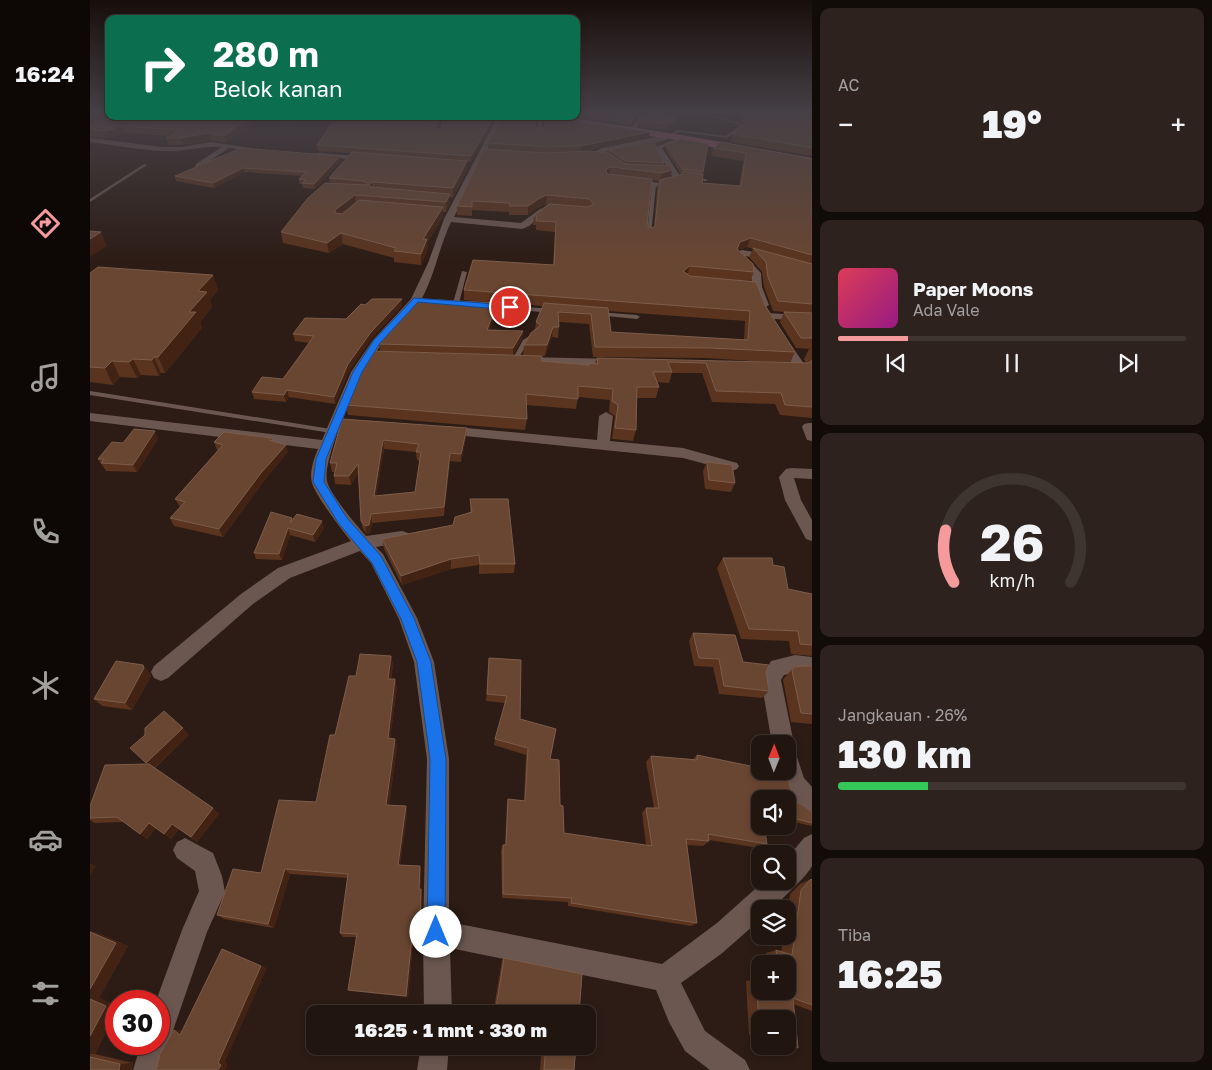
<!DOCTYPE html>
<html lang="id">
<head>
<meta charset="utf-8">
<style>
	body { margin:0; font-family:"Golos Text",sans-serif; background:#2d221e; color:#f1f3f6; height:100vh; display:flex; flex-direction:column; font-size:19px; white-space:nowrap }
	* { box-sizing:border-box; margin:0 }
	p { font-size:16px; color:#a29f9f }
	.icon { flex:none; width:28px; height:28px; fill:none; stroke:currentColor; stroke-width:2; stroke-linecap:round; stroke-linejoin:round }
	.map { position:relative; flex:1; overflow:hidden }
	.details { display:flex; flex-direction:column; gap:8px; padding:8px; background:#120c09; width:400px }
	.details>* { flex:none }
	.guide { position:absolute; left:15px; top:15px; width:475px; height:105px; border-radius:10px; box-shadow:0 2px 8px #0003,0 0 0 1px #3e3430; background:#0b6e4f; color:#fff; overflow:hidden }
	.needle { width:32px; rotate:1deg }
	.controls { position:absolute; left:661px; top:735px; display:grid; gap:10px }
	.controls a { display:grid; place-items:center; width:45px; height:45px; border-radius:10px; background:#211510; box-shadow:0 2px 8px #0003,0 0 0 1px #3e3430; font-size:25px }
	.speed { position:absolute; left:15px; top:990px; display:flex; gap:10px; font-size:25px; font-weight:700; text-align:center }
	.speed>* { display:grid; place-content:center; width:65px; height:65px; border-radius:50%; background:#211510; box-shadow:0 2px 8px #0003,0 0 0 1px #3e3430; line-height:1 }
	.speed .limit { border:8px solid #d22; background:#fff; color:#111 }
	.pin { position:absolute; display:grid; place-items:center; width:42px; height:42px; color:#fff; margin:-21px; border:2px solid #fff; border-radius:50%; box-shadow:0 1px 5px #0007 }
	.me { position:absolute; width:55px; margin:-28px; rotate:0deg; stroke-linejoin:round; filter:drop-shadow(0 0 4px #0008) }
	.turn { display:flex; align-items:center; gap:18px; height:105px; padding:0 25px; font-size:22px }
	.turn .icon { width:65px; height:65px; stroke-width:2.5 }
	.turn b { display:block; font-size:35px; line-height:42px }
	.big { font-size:38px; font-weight:800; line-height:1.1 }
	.details .tile { flex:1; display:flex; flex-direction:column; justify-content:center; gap:8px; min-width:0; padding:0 18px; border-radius:10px; background:#2d221e }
	.details .dial { align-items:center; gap:0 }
	.dial svg { height:130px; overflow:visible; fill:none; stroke:#3e3430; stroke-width:7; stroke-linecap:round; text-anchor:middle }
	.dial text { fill:#f1f3f6; stroke:none }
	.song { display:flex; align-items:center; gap:15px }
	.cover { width:60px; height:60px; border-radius:8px; background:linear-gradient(135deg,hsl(350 70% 55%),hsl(310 70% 35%)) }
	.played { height:5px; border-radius:2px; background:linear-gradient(90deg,#f59b9c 20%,#3e3430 20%) }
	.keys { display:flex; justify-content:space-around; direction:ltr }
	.heat { display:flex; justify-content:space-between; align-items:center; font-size:28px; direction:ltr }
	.charge { height:8px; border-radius:4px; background:linear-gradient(90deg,#34c759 26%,#3e3430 0) }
	.trip { position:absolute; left:216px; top:1005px; width:290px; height:50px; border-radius:10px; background:#211510; box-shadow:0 2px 8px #0003,0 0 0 1px #3e3430; font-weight:800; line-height:50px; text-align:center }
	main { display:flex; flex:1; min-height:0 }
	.tab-bar { display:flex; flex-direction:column; width:90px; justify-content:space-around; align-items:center; background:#0d0806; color:#a29f9f }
	.tab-bar .icon { width:35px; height:35px }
	.tab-bar .selected { color:#f59b9c }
	.tab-bar b { font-size:22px; color:#f1f3f6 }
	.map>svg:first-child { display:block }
</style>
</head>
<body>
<main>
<nav class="tab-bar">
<b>16:24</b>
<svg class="icon selected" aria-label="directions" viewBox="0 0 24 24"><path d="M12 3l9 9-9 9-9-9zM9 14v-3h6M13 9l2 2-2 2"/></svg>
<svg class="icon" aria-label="music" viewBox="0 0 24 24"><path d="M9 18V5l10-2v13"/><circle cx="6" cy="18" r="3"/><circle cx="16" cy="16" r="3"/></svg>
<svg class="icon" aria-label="phone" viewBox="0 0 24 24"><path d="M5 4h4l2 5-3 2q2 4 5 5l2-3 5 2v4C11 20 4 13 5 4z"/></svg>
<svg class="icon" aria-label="climate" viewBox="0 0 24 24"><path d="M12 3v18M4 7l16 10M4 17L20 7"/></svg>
<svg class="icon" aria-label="car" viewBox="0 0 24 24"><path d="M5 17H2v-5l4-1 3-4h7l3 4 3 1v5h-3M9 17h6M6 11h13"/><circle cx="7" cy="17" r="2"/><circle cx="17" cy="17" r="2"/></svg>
<svg class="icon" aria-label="filters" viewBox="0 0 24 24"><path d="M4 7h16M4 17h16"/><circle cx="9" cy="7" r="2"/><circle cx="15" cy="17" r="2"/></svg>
</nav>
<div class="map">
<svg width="722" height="1070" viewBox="0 0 722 1070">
	<rect width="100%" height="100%" fill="#2c1c15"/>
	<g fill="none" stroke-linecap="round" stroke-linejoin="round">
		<!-- service -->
		<path fill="#6b5750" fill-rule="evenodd" d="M600,111h6l50,14 -19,13 -48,-6 -10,5v-2l9,-5 48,6 15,-11z
			M358,116h3l-6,6 -5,12h-2l4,-12z
			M54,164l3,1 -57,37v-3z
			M601,177l15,2 2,1 -2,1 -14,-2z
			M564,183l2,1 -5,51 -2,1 -2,-1 5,-51z
			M372,271l5,1 -8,31 -3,2 -3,-2z
			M396,304l67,5 3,2 -3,2 -69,-6v-2z
			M508,312l39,3 3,2 -3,2 -41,-4 -1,-1z
			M443,334l5,1 -10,7 -11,19h-4l-1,-1 11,-20z
			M0,391l241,38 4,2 -4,2 -241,-38z"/>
		<!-- minor -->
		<path fill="#6b5750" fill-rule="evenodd" d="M554,111h6l-16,20h-4v-2z
			M408,116h6l-50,101 67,6 19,-14 11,-3 4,2 -9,4 -17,14 -7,3 -71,-7c-12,25 -16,53 -30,78 -9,17 -28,29 -40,45 -16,21 -59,111 -54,136 2,12 30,45 39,55l36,-5 6,2 2,4 -2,4 -32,6 7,7 34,64 17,44 15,97v163l213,42 55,-41 47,-42h24v-24l16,-19 8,-4c0,9 0,24 0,32 -4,9 -31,34 -40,43h-12v11l-39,34 -40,29 24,48 40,29 5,10h-40l-25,-19 -16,-29 -13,-32 -206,-42 2,66h-28l-1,-82 4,-173 -13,-97 -15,-43 -28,-56 -11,-12 -70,27 -37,26 -85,74 -7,3 -7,-3 -3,-6 3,-6 87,-72 37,-26 73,-27c-10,-12 -35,-45 -39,-58 -3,-10 2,-25 6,-34l-228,-28v-8l232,27 29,-68 22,-32 38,-41 17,-36 16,-44z
			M453,116l-1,16 -5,1 1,-16z
			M580,134l3,2 -1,1 -68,15c-8,5 -20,9 -28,4l16,-3 10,-5z
			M0,138l72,9h20l29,-5 51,8 -3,2 -30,-4 -30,20 -4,-2 1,-2 26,-17c-19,-2 -38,5 -58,4 -25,-1 -50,-6 -74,-9z
			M584,140l5,1 -17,7 18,28 -2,7 -18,4 -32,-4 -1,-2 4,-2 29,4 12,-3v-4l-17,-29z
			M228,153l50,4 3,2 -3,2 -52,-5 -1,-1z
			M652,250l26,4 44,13v6l-45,-13 -22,-4 16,17 1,14 7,18 -5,3 -4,-1 -8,-20 -1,-14 -16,-15 4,-7z
			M678,313l44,3v6l-48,-4 -1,-2 1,-2z
			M692,337l4,1 21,30 -2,3 -20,2 -6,-4 2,-3 12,-1 -17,-25z
			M433,357l95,2 6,4 -6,4 -99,-3 -2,-3z
			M516,412l7,4 -3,25 73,7 54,15 2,3 -2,3 -5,2 -49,-13 -238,-24 -5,-1 -2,-3 2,-3 5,-1 152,14 2,-24z
			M719,423h3v18l-5,-1 -5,-13 2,-3z
			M701,468l21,1v10l-18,-1 7,22 11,20v21l-6,-2 -21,-39 -6,-23 7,-8z
			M705,655l17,2v18l-17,-2 -11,2 -3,5 13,64 -4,8 6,2 8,24 8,9v28c-18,-7 -27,-26 -32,-44h8v-27h-16l-11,-65 10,-18z
			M95,838l28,15 9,23 3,16 -18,40 -38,110 -6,28h-30l8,-26h18v-43h-3l26,-71 17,-39 -4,-20 -18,-13 -4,-8 4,-8z
			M331,1046h28l-2,24h-30z"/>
		<!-- trunk -->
		<path fill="#b65670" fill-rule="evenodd" d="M441,116h27l112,17 142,25v8l-142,-27 -134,-20z"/>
	</g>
	<!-- wall -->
	<path fill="#5a341f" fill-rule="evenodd" d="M0,111l19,5h189l-10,6 -31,-2 -31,23 -15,-3 -29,5h-13l-3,-7 3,-2 -45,-3 -16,5 -18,-2z
		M486,111h62l-1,5 -6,9 -59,-9h4z
		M650,111h72v45l-82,-14 3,-8 12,-8v-3l-3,-1z
		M251,116h104l-5,7h-10l10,7 8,-14h49l-26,46h-4v8l-14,28 -3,-1v6l-4,9h-3v5l-16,26 1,6 -7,16 -27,-3v-4l-51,-14 -14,9 -46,-10 -2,-11 49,-49 -1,-5 22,-25 -33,-2 -1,-6z
		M589,117l-2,5 -11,8 -26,-3 1,-6z
		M445,127l4,3 110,8 -65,13 24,2 1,-3 61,-12 -1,3 -14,5 9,17v2l6,12 12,-3h-1l-16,-25 1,-4 42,-1 -6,39 37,3 4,-25 -32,-5 2,-8 99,11v190l-16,-1 -16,-26 4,-10 -11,-1 -9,-24 -2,-15 -13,-15 4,-8 -6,-2 -9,3 16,22 -4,9 45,71 -5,11h16l-2,-4 5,-10h3v69l-32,-3 -5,-11 -63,-2 -10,-29h-30l-3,10 -12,-1 2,5 -3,11h-19l-1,32 -3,11 -21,-2 3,-23 -6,-4 1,-12 -32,-3 -2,12 -50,-4 1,14 -2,11 -177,-15 -2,-10 196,-49v5l47,4 6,-2 2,-5 186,5 -77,-5 -113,-1 -4,-33 -30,-2v5l-1,11 -6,-1 -7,19 -22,-1 1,-10 11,-16 1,-7 7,-16 -79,-6v-10l89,-25 2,-33 -19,-2v-5h-3l1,-9 14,-12h-2l-7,3 -11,8h-19v-3l-37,-2v6l-15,-1v-9l31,-57v-6zM562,180l7,1 -2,8 -3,38 -2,1 -5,-2zM518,311l137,10 -1,19 -133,-8z
		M250,156l1,5 -26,28 -12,-1 -1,-4h-3v-5l3,-3 -58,-4 -30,16 -38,-7 -1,-5z
		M0,273l123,2 5,15 -8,10 2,7 -12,15 2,6 -37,45h-4l-2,3 -18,-1 -4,3 -17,-1 -7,8 -23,-3z
		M275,305l37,1 -31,33 -22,32 -14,33 -46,-7 -3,5 -32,-3 -2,-7 31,-13 27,-36 -15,-2 -2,-7 53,-15z
		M407,310l-8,20 34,1 -1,8 -9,16 -133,-4 -1,-7z
		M252,419l124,18 -5,25 -11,-1 -6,55 -72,7 -2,10 -3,1 -4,-5 -2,-8 -3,-48 -7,12 -16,-1 -1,-8 1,-4h-3l-2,-9zM294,449l32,3 1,8 3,1 -5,31 -39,4z
		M181,438l1,3 16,11 -24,29 -41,56 -49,-11 -4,-8 10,-11 -5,-8 43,-49h-1l-3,-8z
		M68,439l-21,33 -31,-1 -8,-12 25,-16z
		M617,462l28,21 -4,9 -26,-3 -2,-18z
		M380,499l45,65 -1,9 -35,1v-9l-28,4 -49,16 -18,-36 -2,-10 71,-14 17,-13z
		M202,518v2l32,8 -9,14 -25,-7 -8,25 -26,-1 -2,-6z
		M633,558l50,7 15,24 24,5v62l-21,-2 -2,-13 -48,-2 -24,-71z
		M603,633l50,29 23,10 3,19 -7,7 -43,-4 -6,-27 -19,-1 -5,-25z
		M301,656l2,9 -2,14 6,9 -7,51 7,8 -8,58 17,1 1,7 -7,52 20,1 1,5 -1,18 2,5 -1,47 -8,-1 -5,57 -57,-6 -3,-1 8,-53h-13l-3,-4 8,-55 -58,-4 -16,54 -50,-9 -7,-4 44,-42 55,-71 19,-67 21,-59z
		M399,658l32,2 -1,59 36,10 -6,30 9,1 1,45 3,1 1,27 82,12 -4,-32 4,-5h8l-8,-46 5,-6 42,3 4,-4 63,13v3h19l8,2 6,29 8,2 11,8v14l-23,-5 -1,-6v-16h-28v27h4l3,18 -8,4 -50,-8v1l-6,5 -16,-1 10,78 -6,3 -123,-20v-4l-66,-4 -1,-48 2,-5h2l2,-41 1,-5 16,2 2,-46 -32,-10 1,-6 10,-36 -19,-2z
		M722,666v58l-21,-2 -8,-42 2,-3 9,-10z
		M59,672l2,4 -19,34 -30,-4 -8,-7z
		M99,735l-34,33 64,46 -22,28 -18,-13 -8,10 -15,-11 -9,11 -23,-17 -29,1 -5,-3v-14l56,-42z
		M721,879l1,1v131l-19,-7 5,44h-12l-4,-2h6v-27h-28v20l-11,-4 -3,-54 10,-2 32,12v-27h-22v-11l10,-3 5,2 3,-16h4v-26l2,-16 10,-10z
		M0,931l10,3 28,12 -29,52 17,8v7l-21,41 38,9 -43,7z
		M414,958l75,56h-86l9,-54z
		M427,1046h59l-2,24h-34l1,-15z"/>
	<!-- shaded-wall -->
	<path fill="#422313" d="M15,111h4v5h2l-21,11v-8z
		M548,111l-1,5 -6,9 1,-5z
		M161,116h5l1,4 -31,23 -2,-7z
		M197,116h11l-10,6z
		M351,116h4l-5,7v-5z
		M404,116h3l-26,46v-6z
		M589,117l-2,5 -11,8 1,-6z
		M31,126l3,7 -16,5 -2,-7z
		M560,132l-1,6 -69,14 1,-6z
		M119,133l2,7 -29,5 -2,-7z
		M580,138l-1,3 -16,5 1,-3z
		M250,156l1,5 -26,28 -1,-5z
		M377,161v9l-14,28v-10z
		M521,167l-2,8 -5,2 2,-8z
		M153,168l1,4 -30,16 -1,-5z
		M582,170l-2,9 -10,2 2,-8z
		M282,182l1,9 -4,-6z
		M360,194v9l-4,9v-10z
		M265,195l1,9 -20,16 -1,-10z
		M457,195l-1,9 -7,3 -11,8v-9l12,-8z
		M353,207v10l-16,26 1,6 -7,16v-11l2,-15z
		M11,232l6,14 -17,11v-18z
		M251,233l2,11 -14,9 -2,-10z
		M661,238l-4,9 -11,4 -3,7 7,-16z
		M600,266l-3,10 -4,-5z
		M123,275l5,15 -8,10 2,7 -12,15 2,6 -37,45 -7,-16 31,-45 9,-21z
		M312,299v7l-31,33 -22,32 -14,33 -1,-7 14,-33 23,-32z
		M407,303v7l-11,27 1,-7z
		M463,327l-1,10 -7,19 2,-11z
		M433,331l-1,8 -9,16v-7z
		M64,357l7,16 -2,3 -7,-16z
		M43,359l8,16 -4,3 -8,-16z
		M22,361l8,16 -7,8 -8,-17z
		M197,390l2,7 -3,5 -2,-7z
		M377,428l-1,9 -5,25v-8z
		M65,431l3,8 -21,33 -4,-7z
		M293,440l1,9 -9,56 -1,-9z
		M196,445l2,7 -24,29 -41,56 -4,-8 42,-56z
		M360,453v8l-6,55v-9z
		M268,464l1,8 -8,13 -2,-9z
		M281,514l1,9 -2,10 -3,1 -2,-8z
		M232,521l2,7 -9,14 -2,-7z
		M198,528l2,7 -8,25 -3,-6z
		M361,559v10l-49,16 -1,-9z
		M301,656l2,9 -4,22 -1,-8z
		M53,665l6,7 2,4 -19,34 -7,-7z
		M305,679l2,9 -8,58 -1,-8z
		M93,728l6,7 -36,34 -7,-6z
		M305,739l2,8 -9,64 -2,-6z
		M316,806l1,7 -8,57 -1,-5z
		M123,808l6,6 -22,28 -6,-5z
		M59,823l7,5 -9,11 -7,-5z
		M82,824l7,5 -8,10 -7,-5z
		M0,863l6,3 -6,9z
		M330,866l1,5 -1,23 -1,-5z
		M195,869l5,5 -16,54 -6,-4z
		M331,889l1,5 -1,47 -1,-3z
		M0,931l10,3 28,12 -29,52 17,8v7l-21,41h-5z
		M322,937l1,3 -5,57 -2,-1z
		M132,949l45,19 -42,94 3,2 -3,6h-7z
		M84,1030h8l-2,5z
		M43,1063l-1,7h-13l1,-6z"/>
	<!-- building -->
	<path fill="#694632" stroke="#7c5c4b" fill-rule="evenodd" d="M0,111h15l-15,8z
		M486,111l41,1 21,-1 -6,9z
		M654,111h68v37l-79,-14 13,-10v-2l4,-5 -5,-2z
		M558,112l31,5 -12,7 -26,-3z
		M20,116h77l14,3 4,-3h46l-27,20 -15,-3 -29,5h-14l15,-8 -60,-4 -15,5 -16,-2v-4z
		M251,116h100l-1,2h-97l-2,2 2,1 94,2 -2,5 5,2 8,-14h46l-23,40 -154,-11 15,-22z
		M413,116h34l-2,10 4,4 5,-3 2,-10 104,15 -69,14 -35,1 -58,-4z
		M580,138l-16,5 10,20 -38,-2 -17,-11z
		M591,139l27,5 -5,28 -21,-3 -16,-24z
		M631,142l91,17v96l-61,-17 -11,4 -3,7 16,15 1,8 -64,-6 -7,5 7,5 66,6 10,25 29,45 -85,-4 -115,-1 -4,-33 -33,-2 1,15h-6l-6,18h-23l7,-12 10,-8 -5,-3 8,-19 64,5 3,24 137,8 2,-29 -286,-21 9,-30 81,5 2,-43 -20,-1 1,-5h-3l15,-12 39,3 6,-3 -5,-5 -42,-4 -7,3 -12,8h-18l-1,-3 -37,-2v6l-15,-1 27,-57 62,4 44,-2 18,2 17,11 46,2 1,4 -10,3 -51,-6 -5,2 1,5 45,5 -5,47 5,2 3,-2 5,-46 22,-6 1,-3 20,3 -1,9 39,3 5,-33 -33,-5z
		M151,148l99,8 -26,28 -12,-1 4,-3 -7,-1 8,-7 -64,-4 -30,15 -38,-7z
		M262,152l115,9 -14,27 -81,-6 -3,3 2,2 79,7 -4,8 -91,-7 -20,15v3l7,1 17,-14 84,7 -20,32h4l-6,15 -27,-3 2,-3 -55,-15 -14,10 -46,-11 27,-34 17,-15 41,2 1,-2 -4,-2 -34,-3z
		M0,231l11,1 -11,7z
		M663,248l59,16v40l-34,-3 -10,-24 -2,-15z
		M8,267l115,8 -15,16 9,1 -18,20h7l-38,45h-4l-2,3 -19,-1 -4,3 -17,-1 -7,7 -15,-1v-94z
		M282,299h30l-31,33 -23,32 -14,33 -47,-7 -3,5 -32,-3 10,-15 21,2 31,-43 -21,-2 12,-16 41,1 15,-15 4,1z
		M328,299l79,4 -10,27 36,1 -10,17 -134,-4z
		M694,312l28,1v25h-11z
		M281,351l171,5 -1,5 48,4v-2l9,1 -1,-6 212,5 3,-3v47l-27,-2 -4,-12 -65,-2 -10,-28 -38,-1 4,10h-19l6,15h-22l-1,43 -21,-2 3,-23 -6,-4 1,-12 -35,-3v13l-52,-5 1,25 -181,-14 17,-43z
		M252,419l125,9 -6,26 -11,-1 -6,54 -73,7 -2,11 -4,1 -4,-5 -3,-57 -9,12h-15l3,-13h-7zM293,440l36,4 -3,8h5l-6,40 -41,4z
		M44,429l21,2 -22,34 -32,-2 3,-4h-6l14,-17 11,1z
		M134,432l47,6 -2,2 17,5 -25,28 -42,56 -49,-11 15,-16 -10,-3 48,-54 -9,-3z
		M617,462l25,3 3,18 -26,-3z
		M380,499h38l7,65h-35l-1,-9 -28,4 -50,17 -19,-37 71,-14 2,-8 17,-5z
		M181,512l21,6 -2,5 7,-9 25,7 -9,14 -25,-7 -9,26 -25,-1z
		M633,558h49l1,7 11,2 4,22 24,5v51l-12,-1 -2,-13 -49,-2z
		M603,633l42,2 8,27 26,3 -3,7 3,19 -45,-5 -5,-27 -20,-1z
		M270,654l31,2 -3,23h7l-7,59 7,1 -9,66 20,1 -8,59 22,1 -1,23h2l-1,49 -8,-1 -6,59 -58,-6 9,-56 -17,-1 8,-59 -63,-5 -17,55 -51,-9 16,-46 28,4 18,-73 37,2 14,-67h5l14,-59h7z
		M399,658l32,2 -1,59 36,10 -6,30 9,1 1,45 3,1 1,27 88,13 -6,-38h13l-8,-52 46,4v-5l63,13v3h19l8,2 8,37 -7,-1v-10h-28v27h4l3,18 -59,-10 1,7 -23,-2 11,84 -126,-20 1,-5 -69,-4v-49h3l2,-46 17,2 3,-53 -33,-9 12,-43 -20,-2z
		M26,661l27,4 1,3 -19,35 -31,-4z
		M714,666h8v48l-11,-1 -9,-42 2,-4z
		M74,711l19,17 -37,35 -16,-15 15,-13v-7z
		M59,764l64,44 -22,29 -19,-13 -8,10 -15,-11 -9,11 -23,-17 -27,1v-12l15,-41z
		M703,802l8,2 11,8v11l-19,-5 -1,-6 3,-2z
		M721,879l1,1v125l-19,-7 5,50 -10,-3v-26h-28v17l-4,-57 4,2v10h28v-27h-10l-2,-14 16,5 9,-65z
		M0,932l26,11 -26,46z
		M132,949l39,17 -43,97 3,2 -3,5h-62l4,-16 14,-24 6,5z
		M414,958l78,16 -3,40h-84z
		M0,999l16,7 -16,30z
		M429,1046h57l-2,24h-30l1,-14z
		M0,1057l30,7 -1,6h-29z"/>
	<!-- sky -->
	<linearGradient id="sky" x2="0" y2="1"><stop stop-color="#180f0c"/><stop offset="0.43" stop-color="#454046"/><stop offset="1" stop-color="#454046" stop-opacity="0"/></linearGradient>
	<rect width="722" height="261" fill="url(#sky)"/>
	<!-- route -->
	<path fill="#1a73e8" stroke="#114b97" d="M324,298l96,7 4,2 -4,3 -92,-8 -38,41 -18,29 -36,87 -2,23 23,36 34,38 33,62 17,44 15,97 -1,173 -3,6 -6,3 -7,-3 -2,-6 3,-173 -13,-97 -16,-43 -29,-56 -33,-39 -26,-42 3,-23 37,-87 21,-32z"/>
</svg>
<div class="controls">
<a><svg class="needle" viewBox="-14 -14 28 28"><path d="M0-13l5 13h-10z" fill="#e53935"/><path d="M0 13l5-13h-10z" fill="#a29f9f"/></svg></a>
<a><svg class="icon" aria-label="sound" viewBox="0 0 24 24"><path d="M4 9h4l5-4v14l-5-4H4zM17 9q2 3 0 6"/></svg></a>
<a><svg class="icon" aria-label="search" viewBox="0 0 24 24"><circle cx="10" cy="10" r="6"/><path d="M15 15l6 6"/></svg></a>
<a><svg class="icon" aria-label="layers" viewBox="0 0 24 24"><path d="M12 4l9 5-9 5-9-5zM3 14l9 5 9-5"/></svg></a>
<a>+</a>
<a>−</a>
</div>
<div class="speed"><div class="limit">30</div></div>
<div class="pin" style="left:420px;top:307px;background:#d93025"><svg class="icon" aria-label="arrive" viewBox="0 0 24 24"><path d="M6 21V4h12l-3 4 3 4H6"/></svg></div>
<svg class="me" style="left:346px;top:932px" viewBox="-20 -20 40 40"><circle r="19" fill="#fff"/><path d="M0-13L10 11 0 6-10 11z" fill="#1a73e8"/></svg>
<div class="trip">16:25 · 1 mnt · 330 m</div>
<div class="guide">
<div class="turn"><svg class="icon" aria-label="right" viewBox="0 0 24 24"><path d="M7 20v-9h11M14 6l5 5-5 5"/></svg><div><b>280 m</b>Belok kanan</div></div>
</div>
</div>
<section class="details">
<div class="tile"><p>AC</p>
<div class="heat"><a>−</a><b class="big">19°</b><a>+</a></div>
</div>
<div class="tile">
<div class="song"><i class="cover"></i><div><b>Paper Moons</b><p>Ada Vale</p></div></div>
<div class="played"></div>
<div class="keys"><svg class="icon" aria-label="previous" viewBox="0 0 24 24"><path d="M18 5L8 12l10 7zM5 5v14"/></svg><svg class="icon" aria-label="pause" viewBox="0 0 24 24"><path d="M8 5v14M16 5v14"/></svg><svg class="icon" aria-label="next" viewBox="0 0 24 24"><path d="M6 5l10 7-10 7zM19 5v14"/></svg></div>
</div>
<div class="tile dial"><svg viewBox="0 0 100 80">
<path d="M14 69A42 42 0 1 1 86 69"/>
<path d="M14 69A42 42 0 0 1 9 37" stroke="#f59b9c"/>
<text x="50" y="56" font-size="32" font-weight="700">26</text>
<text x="50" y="72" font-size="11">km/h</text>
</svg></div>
<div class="tile"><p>Jangkauan · 26%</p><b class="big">130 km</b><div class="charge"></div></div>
<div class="tile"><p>Tiba</p><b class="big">16:25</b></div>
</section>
</main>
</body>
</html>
